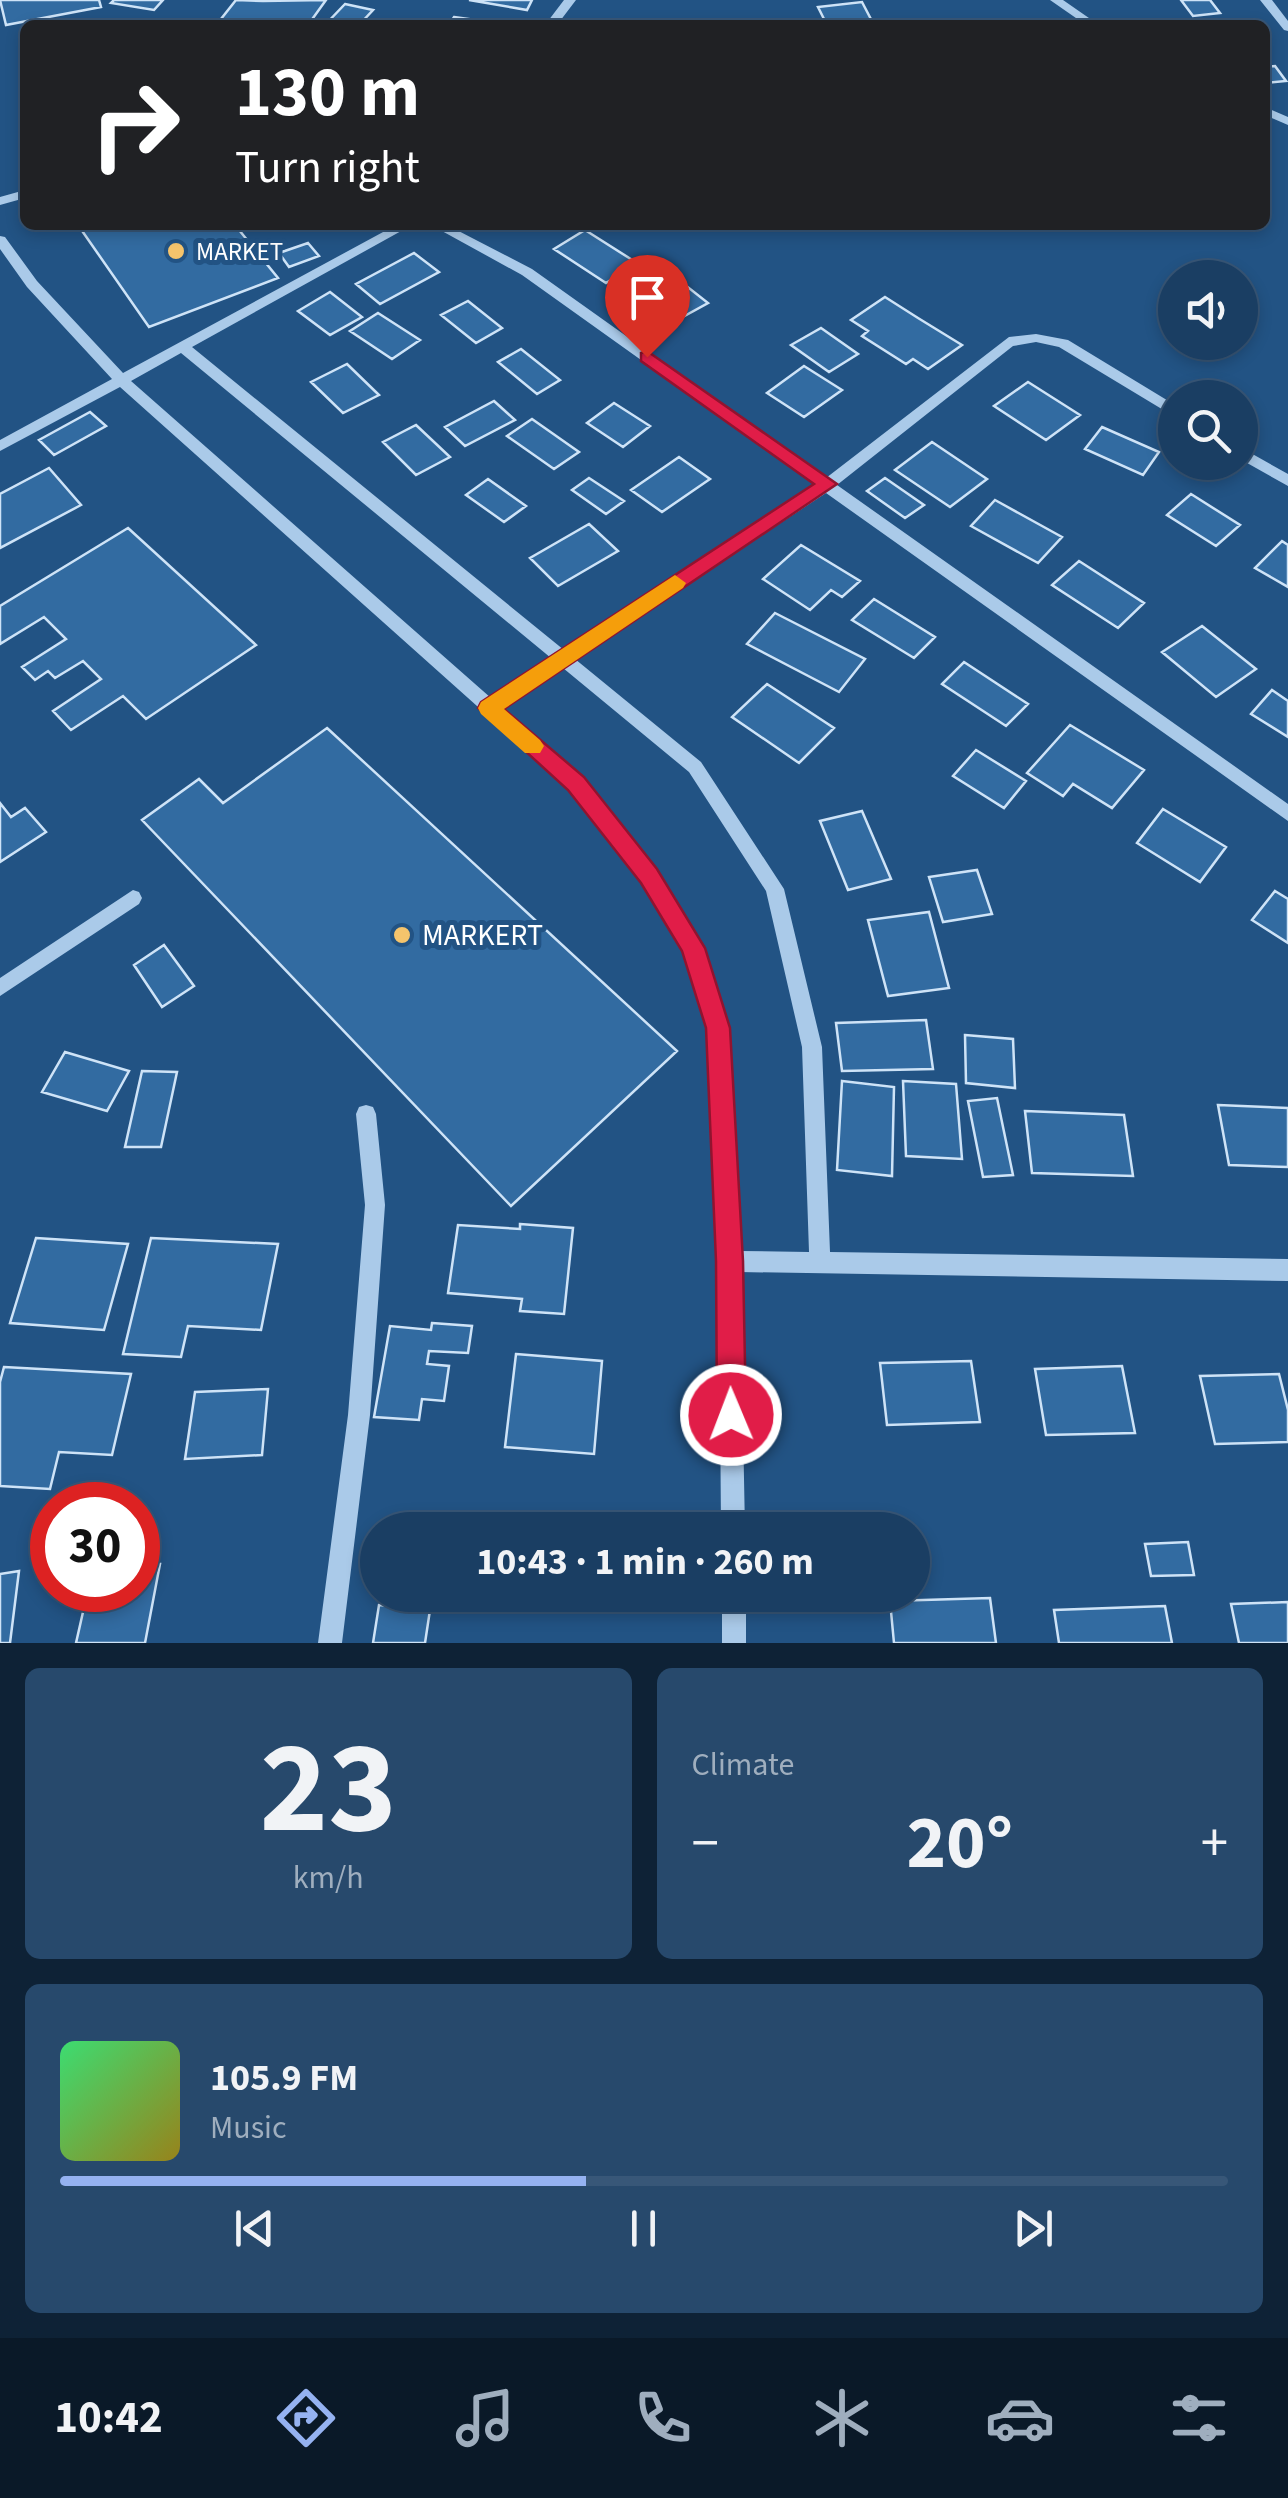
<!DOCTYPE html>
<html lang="en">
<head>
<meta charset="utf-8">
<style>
	body { margin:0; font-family:"Source Sans 3",sans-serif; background:#27496c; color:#f1f3f6; height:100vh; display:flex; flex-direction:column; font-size:38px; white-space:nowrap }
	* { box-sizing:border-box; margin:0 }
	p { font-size:32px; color:#9faebe }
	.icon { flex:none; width:55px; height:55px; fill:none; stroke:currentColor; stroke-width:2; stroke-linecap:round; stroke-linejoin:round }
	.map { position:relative; height:1643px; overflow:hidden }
	.drawer { display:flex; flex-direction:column; gap:25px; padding:25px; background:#0e2236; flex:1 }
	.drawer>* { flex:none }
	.hud { position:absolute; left:20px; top:20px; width:1250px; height:210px; border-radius:15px; box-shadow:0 5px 15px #0003,0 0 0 2px #385778; background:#202124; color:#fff; overflow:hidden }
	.fabs { position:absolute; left:1158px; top:260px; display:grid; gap:20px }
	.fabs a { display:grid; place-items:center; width:100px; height:100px; border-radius:50%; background:#1a3e63; box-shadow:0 5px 15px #0003,0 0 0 2px #385778; font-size:50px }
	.speed { position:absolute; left:30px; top:1482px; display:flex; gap:20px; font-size:50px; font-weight:700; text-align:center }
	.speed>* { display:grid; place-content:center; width:130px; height:130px; border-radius:50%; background:#1a3e63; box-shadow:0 5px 15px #0003,0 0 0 2px #385778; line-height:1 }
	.speed .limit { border:15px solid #d22; background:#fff; color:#111 }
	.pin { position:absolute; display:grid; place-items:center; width:85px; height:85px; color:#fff; margin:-102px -42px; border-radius:50% 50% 50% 0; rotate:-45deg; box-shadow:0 0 10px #0007 }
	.pin .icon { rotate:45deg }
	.me { position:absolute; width:110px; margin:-55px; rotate:359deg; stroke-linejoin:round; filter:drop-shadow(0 0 8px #0008) }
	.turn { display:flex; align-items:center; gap:35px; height:210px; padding:0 50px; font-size:45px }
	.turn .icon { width:130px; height:130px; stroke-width:2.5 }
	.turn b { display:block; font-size:70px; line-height:85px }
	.big { font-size:75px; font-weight:700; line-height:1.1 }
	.drawer .tile { flex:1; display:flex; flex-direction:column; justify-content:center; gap:15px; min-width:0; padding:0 35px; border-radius:15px; background:#27496c }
	.drawer .dial { align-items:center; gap:0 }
	.dial b { font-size:130px; line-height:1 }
	.song { display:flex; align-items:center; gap:30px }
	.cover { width:120px; height:120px; border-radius:15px; background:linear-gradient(135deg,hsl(140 70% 55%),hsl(50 70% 35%)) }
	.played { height:10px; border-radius:5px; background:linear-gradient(90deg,#95b2f1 45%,#385778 45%) }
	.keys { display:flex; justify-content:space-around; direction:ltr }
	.heat { display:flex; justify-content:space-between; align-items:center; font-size:55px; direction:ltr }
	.drawer .tiles { flex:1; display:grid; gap:25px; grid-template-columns:1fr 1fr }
	.tile:last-child { grid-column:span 2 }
	.trip { position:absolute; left:360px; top:1512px; width:570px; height:100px; border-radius:50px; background:#1a3e63; box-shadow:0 5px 15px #0003,0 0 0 2px #385778; font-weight:700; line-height:100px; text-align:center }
	.dock { display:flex; height:160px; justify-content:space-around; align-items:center; background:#0a1928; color:#9faebe }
	.dock .icon { width:70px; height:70px }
	.dock .active { color:#95b2f1 }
	.dock b { font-size:45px; color:#f1f3f6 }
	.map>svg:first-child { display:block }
</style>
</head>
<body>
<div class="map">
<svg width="1288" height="1643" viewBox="0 0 1288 1643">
	<rect width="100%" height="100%" fill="#225384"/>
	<!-- building -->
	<path fill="#326ba1" stroke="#cee3f7" stroke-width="2.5" d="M0,0h99l2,7 -95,18z
		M114,0h49l-9,10 -43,-7z
		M236,0l27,1 63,-1 -18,25h-70l2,-4 -19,-2z
		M469,0h63l-5,10z
		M1181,0h29l10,13 -27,3z
		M862,2l12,23h-47l-9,-18z
		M345,4l28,6 -14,15h-34z
		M454,17l57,8h-62z
		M1275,66l11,15 -21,2v-16z
		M78,225h157l43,53 -129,49z
		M585,230l52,33 -31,20 -52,-34z
		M308,243l11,13 -30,11 -10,-14z
		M414,253l25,19 -59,32 -24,-20z
		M666,270l42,33 -40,22 -43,-35z
		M330,292l32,25 -32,18 -32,-24z
		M885,297l33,21 44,27 -34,24 -15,-10 -7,5 -44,-28 6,-5 -17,-11z
		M468,301l34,27 -26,15 -35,-28z
		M378,313l42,27 -28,19 -42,-28z
		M821,328l37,26 -29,18 -38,-27z
		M521,349l39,31 -23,14 -39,-32z
		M347,364l32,31 -36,18 -32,-31z
		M804,366l38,24 -38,27 -37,-24z
		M1028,382l52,33 -34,25 -52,-34z
		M494,401l21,19 -50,26 -20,-19z
		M614,403l36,23 -27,21 -36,-24z
		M90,412l16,14 -52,29 -15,-15z
		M532,419l47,33 -25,17 -47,-33z
		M416,425l34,32 -34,18 -33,-33z
		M1102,427l57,25 -16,23 -58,-26z
		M932,442l55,37 -37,28 -55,-37z
		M679,457l31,22 -48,33 -31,-22z
		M49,468l32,37 -81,43v-54z
		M589,478l35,23 -18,13 -34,-24z
		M885,478l39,27 -19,13 -38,-27z
		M488,479l38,27 -22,16 -38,-27z
		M1191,494l49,31 -24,21 -49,-31z
		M995,500l67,37 -24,26 -67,-37z
		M589,524l29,27 -60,35 -28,-28z
		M128,528l128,117 -110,74 -23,-23 -52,34 -18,-19 48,-32 -18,-18 -28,17 -7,-7 -13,9 -13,-13 44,-28 -22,-22 -44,27v-38z
		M1282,541l6,4v42l-33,-19z
		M801,545l59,36 -18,16 -11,-7 -21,20 -47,-31z
		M1079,561l65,42 -26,25 -66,-43z
		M874,599l61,38 -21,21 -62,-38z
		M775,613l90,46 -26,33 -92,-48z
		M1202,626l54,43 -40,28 -54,-45z
		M964,662l64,42 -22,22 -64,-42z
		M767,684l67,44 -35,35 -67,-46z
		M1272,690l16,11v36l-37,-23z
		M1070,725l74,45 -32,38 -39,-24 -10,12 -36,-23z
		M327,728l350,323 -166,155 -369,-386 57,-41 24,24z
		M976,750l50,31 -22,27 -51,-32z
		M0,803l11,14 14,-9 21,24 -46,30z
		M1163,809l63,38 -26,35 -63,-39z
		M862,811l29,68 -43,11 -28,-69z
		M977,870l15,44 -49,8 -14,-45z
		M1275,891l13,8v44l-36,-23z
		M929,912l20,76 -61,8 -20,-76z
		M164,945l30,41 -32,21 -28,-42z
		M926,1020l7,49 -91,2 -6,-48z
		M965,1035l48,4 2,49 -49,-5z
		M65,1052l64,19 -22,40 -65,-19z
		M142,1071l35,1 -16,75h-36z
		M842,1081l52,6 -2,89 -55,-6z
		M903,1081l53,3 6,75 -56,-3z
		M997,1098l16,77 -30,2 -15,-76z
		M1218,1105l70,3v59l-59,-2z
		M1025,1111l99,4 9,61 -101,-3z
		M520,1224l53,4 -9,86 -44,-3 2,-12 -74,-6 10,-68 62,4z
		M36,1238l92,6 -24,86 -94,-7z
		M151,1238l127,6 -17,86 -73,-4 -7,31 -58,-3z
		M432,1323l40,3 -4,27 -39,-2 -2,13 22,2 -5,35 -22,-2 -3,21 -45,-3 16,-91 41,4z
		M516,1354l86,7 -8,93 -89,-7z
		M971,1361l9,61 -93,3 -7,-62z
		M1122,1366l13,67 -89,2 -11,-66z
		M4,1367l127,7 -19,81 -53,-3 -9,37 -50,-3v-104z
		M1279,1374l9,36v32l-73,2 -15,-68z
		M268,1389l-6,66 -77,4 10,-67z
		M1188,1542l6,33 -43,1 -6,-32z
		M138,1563l22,1 -15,79h-69l12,-53h50z
		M19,1571l-9,72h-10v-69z
		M990,1598l6,45h-102l-4,-42z
		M1288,1602v41h-49l-8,-39z
		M379,1605l51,5 -5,33h-52z
		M1165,1606l7,37h-113l-5,-33z"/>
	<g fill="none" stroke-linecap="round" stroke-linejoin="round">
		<!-- minor -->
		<path fill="#aacae9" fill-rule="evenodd" d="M564,0h12l-19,25h-12z
			M1050,0h13l36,25h-13z
			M1260,0h12l16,21v10l-4,-1z
			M1265,107l23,10v8l-23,-10z
			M25,190v8l-25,7v-8z
			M396,225h16l-220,122 372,303 252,-165 -294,-210 -91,-50h16l85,44 294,209 183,-141 27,-3 32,6 107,65v12l-116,-70 -23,-5 -23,4 -176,139 451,319v17l-462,-328 -251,166 126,103 83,127 38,158 8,205 458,7v22l-548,-9 5,258h-24l-2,-269 -11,-233 -24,-77 -41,-70 -73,-92 -450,-402 -120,64v-11l112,-61 -85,-92 -27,-38v-13l5,1 32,44 86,92zM181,353l370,305 -60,40 -360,-317zM563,668l126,104 77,119 36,156 7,205 -70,-1 -11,-223 -27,-80 -46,-77 -73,-92 -80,-71z
			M1240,447l48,27v12l-48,-27z
			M133,890l6,2 3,6 -3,6 -139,92v-18z
			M366,1105l7,2 3,7 9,91 -15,210 -28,228h-24l30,-228 17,-210 -9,-91 3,-7z
			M722,1595h24v48h-24z"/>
	</g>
	<!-- route -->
	<path fill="#e11d48" stroke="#92132f" stroke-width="2.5" d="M647,351l190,133 -333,225 80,68 73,92 48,79 25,80 13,233 3,154 -5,10 -10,4 -10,-4 -4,-10 -1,-154 -10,-233 -24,-77 -41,-68 -73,-93 -90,-82 3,-6 333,-218 -173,-123v-8z"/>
	<!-- slow -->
	<path fill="#f59e0b" d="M675,575l11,8 -3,5 -179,121 36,31 4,6 -4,7h-15l-44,-39 -3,-6 3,-6z"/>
	<!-- markers -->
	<g fill="#f5c46c" stroke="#225384" stroke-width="4">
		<circle cx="176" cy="251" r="10"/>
		<circle cx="402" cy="935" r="10"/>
	</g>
	<g text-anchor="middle" stroke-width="10" stroke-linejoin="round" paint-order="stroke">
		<!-- far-poi labels -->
		<g font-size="25" fill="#fff" stroke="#225384" text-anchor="start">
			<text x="196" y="260">MARKET</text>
		</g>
		<!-- poi labels -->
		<g font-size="30" fill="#fff" stroke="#225384" text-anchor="start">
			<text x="422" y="945">MARKERT</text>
		</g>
	</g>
</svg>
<div class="fabs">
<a><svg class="icon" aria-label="sound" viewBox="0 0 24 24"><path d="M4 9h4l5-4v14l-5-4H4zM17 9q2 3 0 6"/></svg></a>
<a><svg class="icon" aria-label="search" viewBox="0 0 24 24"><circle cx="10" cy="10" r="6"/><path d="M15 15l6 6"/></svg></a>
</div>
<div class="speed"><div class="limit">30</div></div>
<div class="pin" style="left:647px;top:357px;background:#d93025"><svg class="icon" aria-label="arrive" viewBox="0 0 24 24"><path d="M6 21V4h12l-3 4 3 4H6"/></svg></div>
<svg class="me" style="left:731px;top:1415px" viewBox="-20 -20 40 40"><circle r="17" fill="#e11d48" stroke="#fff" stroke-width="3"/><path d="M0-11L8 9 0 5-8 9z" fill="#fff"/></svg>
<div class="trip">10:43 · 1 min · 260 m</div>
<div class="hud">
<div class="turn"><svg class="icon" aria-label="right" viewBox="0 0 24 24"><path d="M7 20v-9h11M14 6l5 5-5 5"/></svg><div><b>130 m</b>Turn right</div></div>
</div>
</div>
<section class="drawer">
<div class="tiles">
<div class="tile dial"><b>23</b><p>km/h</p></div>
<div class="tile"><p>Climate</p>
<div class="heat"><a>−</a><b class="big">20°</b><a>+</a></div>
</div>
<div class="tile">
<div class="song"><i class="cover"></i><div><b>105.9 FM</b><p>Music</p></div></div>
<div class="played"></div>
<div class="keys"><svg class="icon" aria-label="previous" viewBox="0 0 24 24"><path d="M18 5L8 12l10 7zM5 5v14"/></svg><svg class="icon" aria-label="pause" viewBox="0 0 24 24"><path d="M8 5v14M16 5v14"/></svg><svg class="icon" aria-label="next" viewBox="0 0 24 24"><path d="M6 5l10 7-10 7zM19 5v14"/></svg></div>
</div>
</div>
</section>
<nav class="dock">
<b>10:42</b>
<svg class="icon active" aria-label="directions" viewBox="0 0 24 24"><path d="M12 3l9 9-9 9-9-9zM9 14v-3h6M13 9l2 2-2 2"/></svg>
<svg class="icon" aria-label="music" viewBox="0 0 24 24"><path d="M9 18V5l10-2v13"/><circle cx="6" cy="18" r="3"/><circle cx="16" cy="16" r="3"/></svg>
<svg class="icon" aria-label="phone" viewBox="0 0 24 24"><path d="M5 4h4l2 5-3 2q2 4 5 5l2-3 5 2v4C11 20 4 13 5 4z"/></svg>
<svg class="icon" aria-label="climate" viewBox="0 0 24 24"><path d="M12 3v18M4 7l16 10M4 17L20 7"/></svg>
<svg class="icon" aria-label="car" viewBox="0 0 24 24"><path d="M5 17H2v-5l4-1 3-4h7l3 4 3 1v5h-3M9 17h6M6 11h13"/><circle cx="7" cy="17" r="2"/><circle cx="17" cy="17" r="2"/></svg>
<svg class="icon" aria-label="filters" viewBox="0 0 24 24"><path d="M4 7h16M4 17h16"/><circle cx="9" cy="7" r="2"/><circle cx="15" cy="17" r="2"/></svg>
</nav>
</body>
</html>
